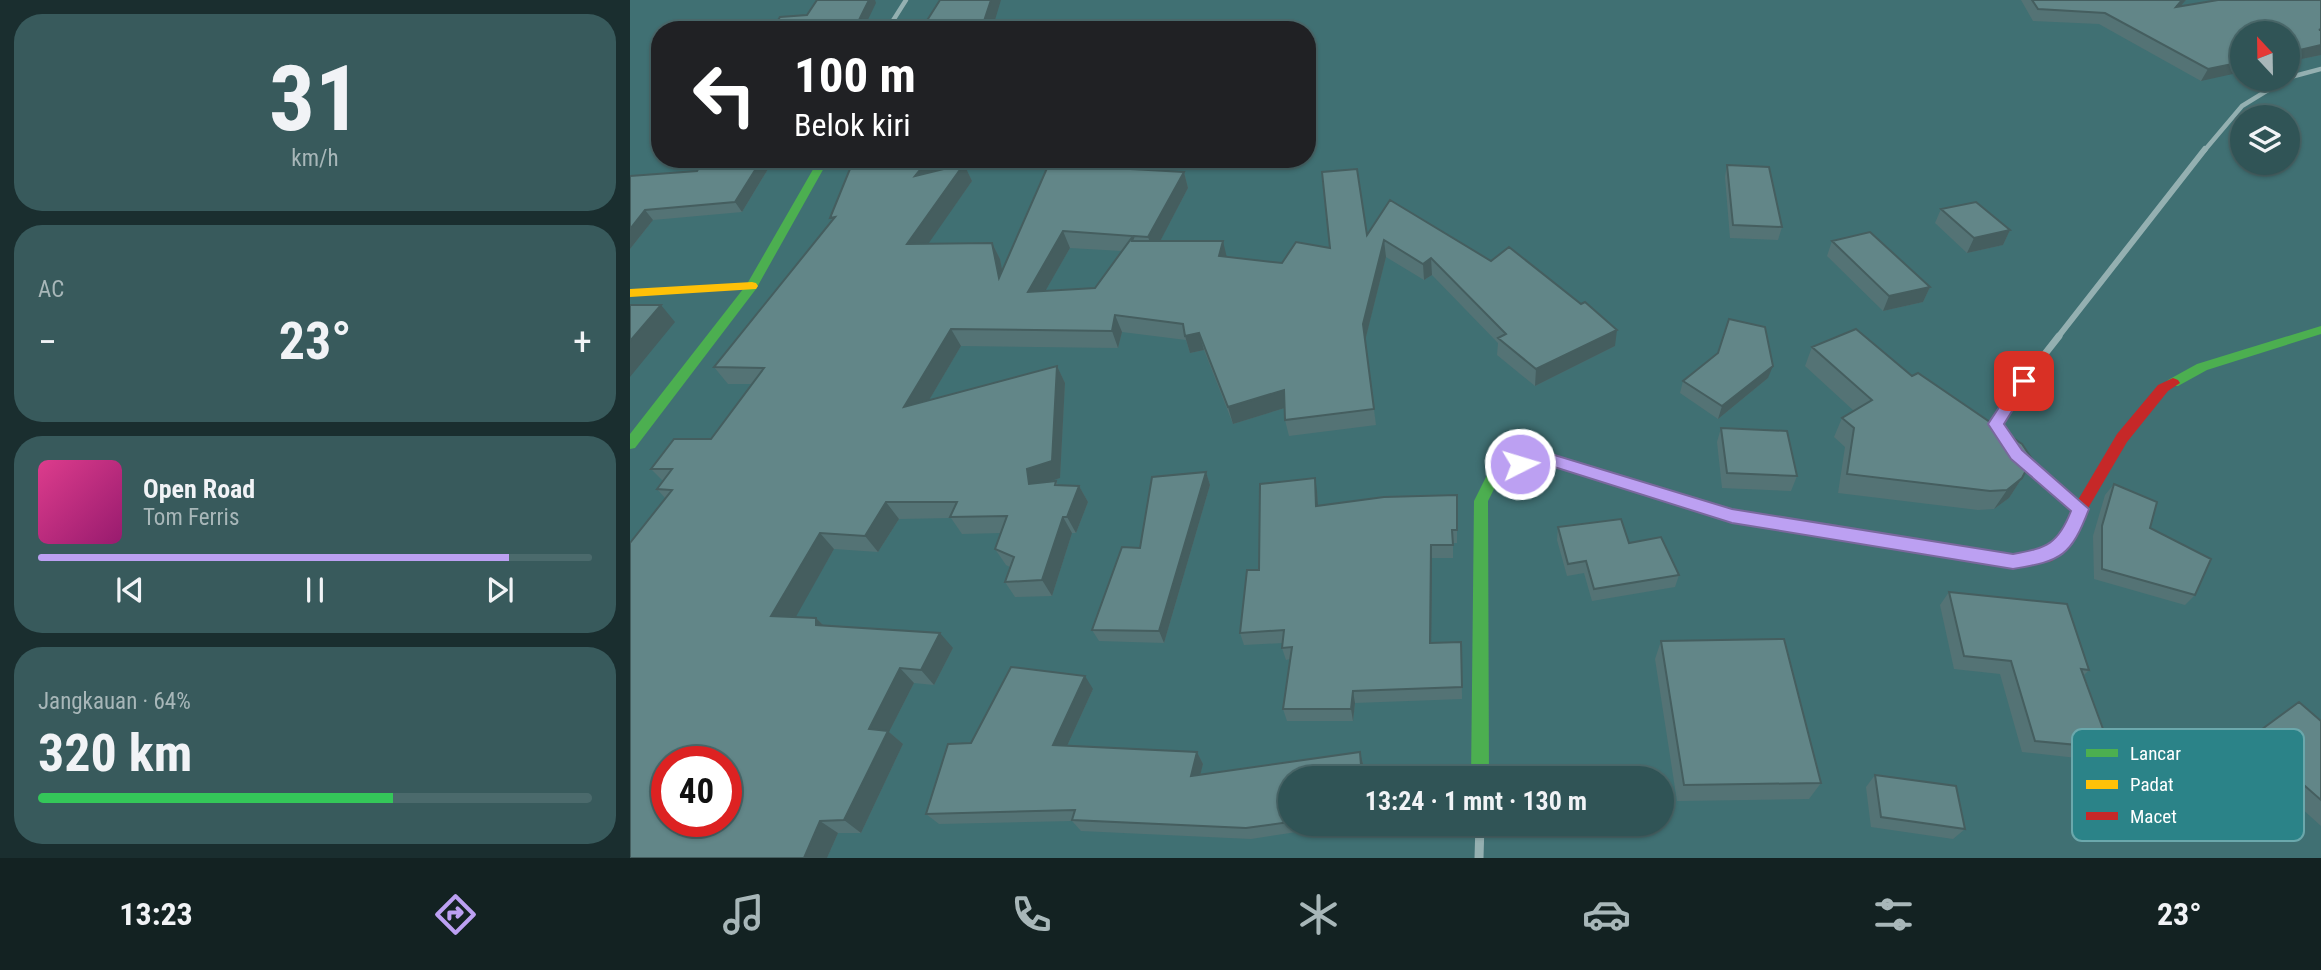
<!DOCTYPE html>
<html lang="id">
<head>
<meta charset="utf-8">
<style>
	body { margin:0; font-family:"Roboto Condensed",sans-serif; background:#385a5c; color:#f1f3f6; height:100vh; display:flex; flex-direction:column; font-size:26px; white-space:nowrap }
	* { box-sizing:border-box; margin:0 }
	p { font-size:23px; color:#a8b7b9 }
	.icon { flex:none; width:38px; height:38px; fill:none; stroke:currentColor; stroke-width:2; stroke-linecap:round; stroke-linejoin:round }
	.map { position:relative; flex:1; overflow:hidden }
	.sheet { display:flex; flex-direction:column; gap:14px; padding:14px; background:#1a2e2f; width:630px }
	.sheet>* { flex:none }
	.top-card { position:absolute; left:21px; top:21px; width:665px; height:147px; border-radius:28px; box-shadow:0 2px 5px #0004,0 0 0 2px #4b6a6c; background:#202124; color:#fff; overflow:hidden }
	.needle { width:46px; rotate:338deg }
	.controls { position:absolute; left:1600px; top:21px; display:grid; gap:14px }
	.controls a { display:grid; place-items:center; width:70px; height:70px; border-radius:50%; background:#305456; box-shadow:0 2px 5px #0004,0 0 0 2px #4b6a6c; font-size:35px }
	.speed { position:absolute; left:21px; top:746px; display:flex; gap:14px; font-size:35px; font-weight:700; text-align:center }
	.speed>* { display:grid; place-content:center; width:91px; height:91px; border-radius:50%; background:#305456; box-shadow:0 2px 5px #0004,0 0 0 2px #4b6a6c; line-height:1 }
	.speed .limit { border:10px solid #d22; background:#fff; color:#111 }
	.pin { position:absolute; display:grid; place-items:center; width:60px; height:60px; color:#fff; margin:-30px; border-radius:14px; box-shadow:0 4px 10px #0006 }
	.me { position:absolute; width:77px; margin:-38px; rotate:85deg; stroke-linejoin:round; filter:drop-shadow(0 0 5px #0008) }
	.turn { display:flex; align-items:center; gap:24px; height:147px; padding:0 28px; font-size:32px }
	.turn .icon { width:91px; height:91px; stroke-width:2.5 }
	.turn b { display:block; font-size:49px; line-height:60px }
	.big { font-size:52px; font-weight:700; line-height:1.1 }
	.sheet .widget { flex:1; display:flex; flex-direction:column; justify-content:center; gap:10px; min-width:0; padding:0 24px; border-radius:28px; background:#385a5c }
	.sheet .dial { align-items:center; gap:0 }
	.dial b { font-size:91px; line-height:1 }
	.song { display:flex; align-items:center; gap:21px }
	.cover { width:84px; height:84px; border-radius:10px; background:linear-gradient(135deg,hsl(330 70% 55%),hsl(320 70% 35%)) }
	.played { height:7px; border-radius:4px; background:linear-gradient(90deg,#bca0f2 85%,#4b6a6c 85%) }
	.keys { display:flex; justify-content:space-around; direction:ltr }
	.heat { display:flex; justify-content:space-between; align-items:center; font-size:38px; direction:ltr }
	.charge { height:10px; border-radius:5px; background:linear-gradient(90deg,#34c759 64%,#4b6a6c 0) }
	.trip { position:absolute; left:648px; top:766px; width:396px; height:70px; border-radius:35px; background:#305456; box-shadow:0 2px 5px #0004,0 0 0 2px #4b6a6c; font-weight:700; line-height:70px; text-align:center }
	.menu { display:flex; height:112px; justify-content:space-around; align-items:center; background:#132222; color:#a8b7b9 }
	.menu .icon { width:49px; height:49px }
	.menu .on { color:#bca0f2 }
	.menu b { font-size:32px; color:#f1f3f6 }
	main { display:flex; flex:1; min-height:0 }
	.map>svg:first-child { display:block }
</style>
</head>
<body>
<main>
<section class="sheet">
<div class="widget dial"><b>31</b><p>km/h</p></div>
<div class="widget"><p>AC</p>
<div class="heat"><a>−</a><b class="big">23°</b><a>+</a></div>
</div>
<div class="widget">
<div class="song"><i class="cover"></i><div><b>Open Road</b><p>Tom Ferris</p></div></div>
<div class="played"></div>
<div class="keys"><svg class="icon" aria-label="previous" viewBox="0 0 24 24"><path d="M18 5L8 12l10 7zM5 5v14"/></svg><svg class="icon" aria-label="pause" viewBox="0 0 24 24"><path d="M8 5v14M16 5v14"/></svg><svg class="icon" aria-label="next" viewBox="0 0 24 24"><path d="M6 5l10 7-10 7zM19 5v14"/></svg></div>
</div>
<div class="widget"><p>Jangkauan · 64%</p><b class="big">320 km</b><div class="charge"></div></div>
</section>
<div class="map">
<svg width="1691" height="858" viewBox="0 0 1691 858">
	<rect width="100%" height="100%" fill="#407073"/>
	<g fill="none" stroke-linecap="round" stroke-linejoin="round">
		<!-- street-far3 -->
		<path stroke="#94b0b1" stroke-width="4.5" d="M257,30l19,-30
			M1657,78l34,-9
			M1574,151l38,-45 44,-27"/>
		<!-- street-far2 -->
		<path stroke="#94b0b1" stroke-width="6" d="M1428,337l147,-188"/>
		<!-- street-far1 -->
		<path stroke="#94b0b1" stroke-width="7" d="M1374,436l-8,-12 12,-23 51,-65
			M1392,459l58,50"/>
		<!-- street -->
		<path stroke="#94b0b1" stroke-width="9" d="M849,858l1,-34"/>
		<!-- fast -->
		<path fill="#4caf50" fill-rule="evenodd" d="M189,159h10l-73,130 -121,159 -5,1v-15l117,-150z
			M1691,326v8l-114,36 -29,16h-10l-2,-3 2,-3 29,-16z
			M918,453l184,57 200,33 6,1 2,5 -2,5 -6,1 -200,-33 -184,-57 -26,3 -22,9 -12,24 1,278h-18l3,-278 16,-32 30,-12z"/>
		<!-- slow -->
		<path fill="#ffc107" fill-rule="evenodd" d="M122,282l4,1 2,3 -2,3 -126,8v-8z"/>
		<!-- jam -->
		<path fill="#c62828" fill-rule="evenodd" d="M1543,378l5,2 2,3 -12,8 -41,51 -40,68 -13,31 -22,20 -39,8 -87,-15 -2,-5 2,-5 6,-1 81,12 29,-5 21,-17 12,-28 42,-71 41,-49z"/>
	</g>
	<!-- wall -->
	<path fill="#547375" fill-rule="evenodd" d="M1391,0h165l-6,6 141,-6v55l-34,7v-29l-86,48 -102,-57 -66,-3z
		M144,159l-32,53 -89,8 -23,29v-73l67,-5z
		M224,159h97l-9,10 22,-5 8,17 -44,62h64l8,16 2,12 129,-102 53,3 4,16 -28,53 67,16 55,6 48,-15 37,-13 23,-35 225,146 -80,40 -38,-31 1,-12 -66,-68 -8,5 -38,-23 -21,83 11,85 -87,11 -4,-16v-12l-52,16 -29,-74 -14,3 -4,-13 -64,-8 -4,16 -157,-2 -32,54 128,-34 8,17 -5,95 -13,4 9,-1 2,4 21,1 9,16 -12,31h-4l-20,63 -37,1 -10,-15 5,-15 -4,-2 -11,-16 6,-16 -39,1 -11,-16 -52,1 -21,33 -44,-3 -39,68 21,1 7,7 130,23 -19,37 -20,-2 -25,49 14,12 -42,89h-23l-11,25 -162,-360 -8,-9 6,-8 -12,-12 60,-30 41,-55h-24l-14,-17 118,-146 -2,-3zM440,248l52,3 -27,37 -50,3z
		M1097,165l55,62 -4,13 -48,-2 -5,-61z
		M1311,209l69,21 -7,15 -36,8 -32,-30z
		M1202,241l98,46 -7,15 -40,9 -56,-55z
		M1182,347l210,131 -13,20 -15,11 -16,1 -140,-17 7,-46 -11,-10 8,-19 12,-7 -49,-45z
		M1138,378l-50,41 -38,-26 3,-12z
		M1091,428l76,48 -6,15 -69,-3 -5,-46z
		M576,472l4,13 -46,158 -65,-2 -7,-11 48,-82z
		M1484,484l36,44 45,67 -10,10 -91,-26 -1,-43 12,-41z
		M687,491l1,15 139,-11v48h-4v15h-21l-1,85 30,-1 1,57 -107,4 -2,18h-66l-4,-12 7,-50 -4,1 -4,-12 1,-5 -39,2 -4,-12 19,-63z
		M928,527l71,16 50,32 -4,12 -83,14 -8,-28 -17,3 -10,-36z
		M1319,592l140,78 -5,5 26,73 -15,12 -73,-8 -22,-78 -46,-5 -14,-64z
		M1031,641l160,142 -12,16 -132,2 -22,-142z
		M463,689l-26,57 130,6 6,12 -3,11 160,-23 3,12 -73,15v45h60l-99,15 -170,-8 -9,-10 -133,3 -13,-10 45,-71z
		M1669,702l22,19v105l-86,-78z
		M1245,775l90,54 -12,10 -82,-12 -5,-40z"/>
	<!-- shaded-wall -->
	<path fill="#455e5f" d="M239,0h6l1,3 -13,27h-18l2,-5z
		M361,0h10l-9,30h-11z
		M1552,0h4l-16,18 6,-11z
		M1691,45v10l-34,7v-9z
		M1612,62v10l-41,9 7,-12z
		M132,159h12l-32,53 -7,-10z
		M299,159h22l-27,33 -9,-16z
		M334,164l8,17 -55,79 -10,-16z
		M554,172l4,16 -34,65 -6,-16z
		M15,210l8,10 -23,29v-20z
		M1380,230l-7,15 -36,8 7,-15z
		M433,231l7,17 -35,61 -7,-17z
		M754,240l2,17 -21,84 -2,-17z
		M593,241l4,17 -8,-2z
		M362,243l8,16 7,36 -8,-17z
		M801,258l1,17 -8,5 -1,-16z
		M1300,287l-7,15 -40,9 6,-15z
		M31,305l14,17 -45,55v-36z
		M485,315l7,17 -4,16 -6,-17z
		M321,329l10,17 -46,78 -11,-17z
		M987,330l-2,16 -80,40 1,-17z
		M569,333l5,17 -14,3 -5,-17z
		M427,366l8,17 -5,95 -24,8 -7,-2 -2,-15z
		M1143,366l-5,12 -50,41 4,-13z
		M654,390l4,17 -55,17 -5,-17z
		M576,472l4,13 -46,158 -5,-12z
		M685,478l2,13 2,28 -3,-13z
		M1392,478l-13,20 -15,11 13,-19z
		M449,486l9,16 -12,31 -9,-16z
		M256,502l13,17 -21,33 -13,-16z
		M433,517l9,16 -20,63 -10,-16z
		M190,533l14,16 -46,82 -17,-15z
		M801,545l1,13 -1,97 -1,-12z
		M186,618l15,15 -15,-8z
		M310,633l13,15 -19,37 -13,-15z
		M270,668l14,15 -25,49 14,12 -42,89 -17,-13 25,-91z
		M455,676l8,13 -31,68 -9,-12z
		M723,691l2,12 -2,18 -2,-12z
		M567,752l6,12 -6,24 -6,-12z
		M730,752l3,12 1,15h-2z
		M190,821l18,12 -11,25h-23z"/>
	<!-- building -->
	<path fill="#628688" stroke="#455e5f" stroke-width="2" fill-rule="evenodd" d="M187,0h52l-12,24 -10,1 -2,5h-73l8,-13 27,-2z
		M310,0h51l-10,30h-60z
		M1402,0h150l-6,7 42,-7h103v29l-2,1h2v15l-34,8v-20h-45v29l-34,7 -103,-56 -67,-4z
		M74,159h58l-27,43 -90,8 -15,19v-53l67,-5z
		M224,159h75l-14,17 49,-12 -57,80 85,-1 7,35 52,-119h68l12,10 53,3 -36,65 -14,-1 -2,5h91l-4,15 63,7 14,-21 34,6 -8,-76 35,-3 10,66 23,-35 101,61 18,-14 72,57 4,-2 32,28 -81,39 -38,-31 8,-4 -75,-76 -8,6 -39,-24 -21,84 11,85 -89,11 -1,-30 -56,17 -29,-74 -14,3 -2,-12 -68,-9 -3,16 -161,-2 -47,78 153,-41 -5,95 -25,8 2,15 27,-3 -1,4 24,1 -12,31h-4l-21,63 -37,2 9,-25 -19,-8 12,-33 -57,1 7,-15h-71l-21,34 -45,-3 -49,83 45,2v7l124,8 -19,37 -21,-2 -31,61 19,2 -44,89 -24,1 -16,37h-174v-315l42,-53 -15,-1 15,-20h-21l23,-30h37l53,-71 -50,-1 121,-150 -5,1zM433,231l70,5 -38,52 -67,4zM37,761h59v60h-59z
		M1097,165l42,2 13,60 -49,-2z
		M1346,202l34,28 -36,8 -33,-29z
		M1240,232l60,55 -41,9 -57,-55z
		M0,305h31l-31,36z
		M1099,319l36,8 8,39 -51,40 -39,-25 35,-28z
		M1226,329l56,47 6,-3 104,71 10,15 -10,19 -15,12 -17,1 -143,-17 7,-46 -12,-10 30,-18 -60,-53z
		M1091,428l66,3 10,45 -70,-3z
		M576,472l-47,159 -67,-1 30,-83 18,1 12,-71z
		M685,478l1,28 68,-9 73,-2v35h-5l1,15h-22l-1,98 31,-1 1,45 -109,4 -2,18h-68l9,-62 -10,1 2,-18 -44,3 7,-63h12l1,-86z
		M1484,484l43,18 -7,26 61,31 -16,36 -93,-26v-43z
		M991,519l8,24 32,-6 18,38 -85,14 -8,-28 -18,3 -10,-37z
		M1319,592l118,12 22,66 -8,-1 29,79 -75,-7 -24,-80 -47,-5z
		M1154,639l37,144 -137,2 -23,-144z
		M381,667l74,9 -32,69 144,7 -6,24 169,-24 2,27h-72v43l-44,6 -174,-8 3,-10 -149,4 22,-70 23,-1z
		M1669,702l22,19v79l-71,-62z
		M1245,775l81,11 9,43 -84,-12z"/>
	<!-- route -->
	<path fill="#bca0f2" stroke="#7a689d" stroke-width="2" d="M1394,375l7,6 -27,43 18,26 67,59c-18,47 -27,52 -76,60l-281,-46 -184,-58 -28,5 -9,-6 9,-7 28,-4 184,56 281,45c34,-6 45,-10 58,-43l-60,-52 -23,-35 31,-47z"/>
	<!-- legend -->
	<rect x="1442" y="729" width="232" height="112" rx="10" fill="#2b8388" stroke="#6ba8ac" stroke-width="2"/>
	<rect x="1456" y="749" width="32" height="8" fill="#4caf50"/>
	<rect x="1456" y="780" width="32" height="9" fill="#ffc107"/>
	<rect x="1456" y="812" width="32" height="8" fill="#c62828"/>
	<g font-size="19" fill="#fff">
		<text x="1500" y="760">Lancar</text>
		<text x="1500" y="791">Padat</text>
		<text x="1500" y="823">Macet</text>
	</g>
</svg>
<div class="controls">
<a><svg class="needle" viewBox="-14 -14 28 28"><path d="M0-13l5 13h-10z" fill="#e53935"/><path d="M0 13l5-13h-10z" fill="#a8b7b9"/></svg></a>
<a><svg class="icon" aria-label="layers" viewBox="0 0 24 24"><path d="M12 4l9 5-9 5-9-5zM3 14l9 5 9-5"/></svg></a>
</div>
<div class="speed"><div class="limit">40</div></div>
<div class="pin" style="left:1394px;top:381px;background:#d93025"><svg class="icon" aria-label="arrive" viewBox="0 0 24 24"><path d="M6 21V4h12l-3 4 3 4H6"/></svg></div>
<svg class="me" style="left:890px;top:464px" viewBox="-20 -20 40 40"><circle r="17" fill="#bca0f2" stroke="#fff" stroke-width="3"/><path d="M0-11L8 9 0 5-8 9z" fill="#fff"/></svg>
<div class="trip">13:24 · 1 mnt · 130 m</div>
<div class="top-card">
<div class="turn"><svg class="icon" aria-label="left" viewBox="0 0 24 24"><path d="M17 20v-9H6M10 6l-5 5 5 5"/></svg><div><b>100 m</b>Belok kiri</div></div>
</div>
</div>
</main>
<nav class="menu">
<b>13:23</b>
<svg class="icon on" aria-label="directions" viewBox="0 0 24 24"><path d="M12 3l9 9-9 9-9-9zM9 14v-3h6M13 9l2 2-2 2"/></svg>
<svg class="icon" aria-label="music" viewBox="0 0 24 24"><path d="M9 18V5l10-2v13"/><circle cx="6" cy="18" r="3"/><circle cx="16" cy="16" r="3"/></svg>
<svg class="icon" aria-label="phone" viewBox="0 0 24 24"><path d="M5 4h4l2 5-3 2q2 4 5 5l2-3 5 2v4C11 20 4 13 5 4z"/></svg>
<svg class="icon" aria-label="climate" viewBox="0 0 24 24"><path d="M12 3v18M4 7l16 10M4 17L20 7"/></svg>
<svg class="icon" aria-label="car" viewBox="0 0 24 24"><path d="M5 17H2v-5l4-1 3-4h7l3 4 3 1v5h-3M9 17h6M6 11h13"/><circle cx="7" cy="17" r="2"/><circle cx="17" cy="17" r="2"/></svg>
<svg class="icon" aria-label="filters" viewBox="0 0 24 24"><path d="M4 7h16M4 17h16"/><circle cx="9" cy="7" r="2"/><circle cx="15" cy="17" r="2"/></svg>
<b>23°</b>
</nav>
</body>
</html>
